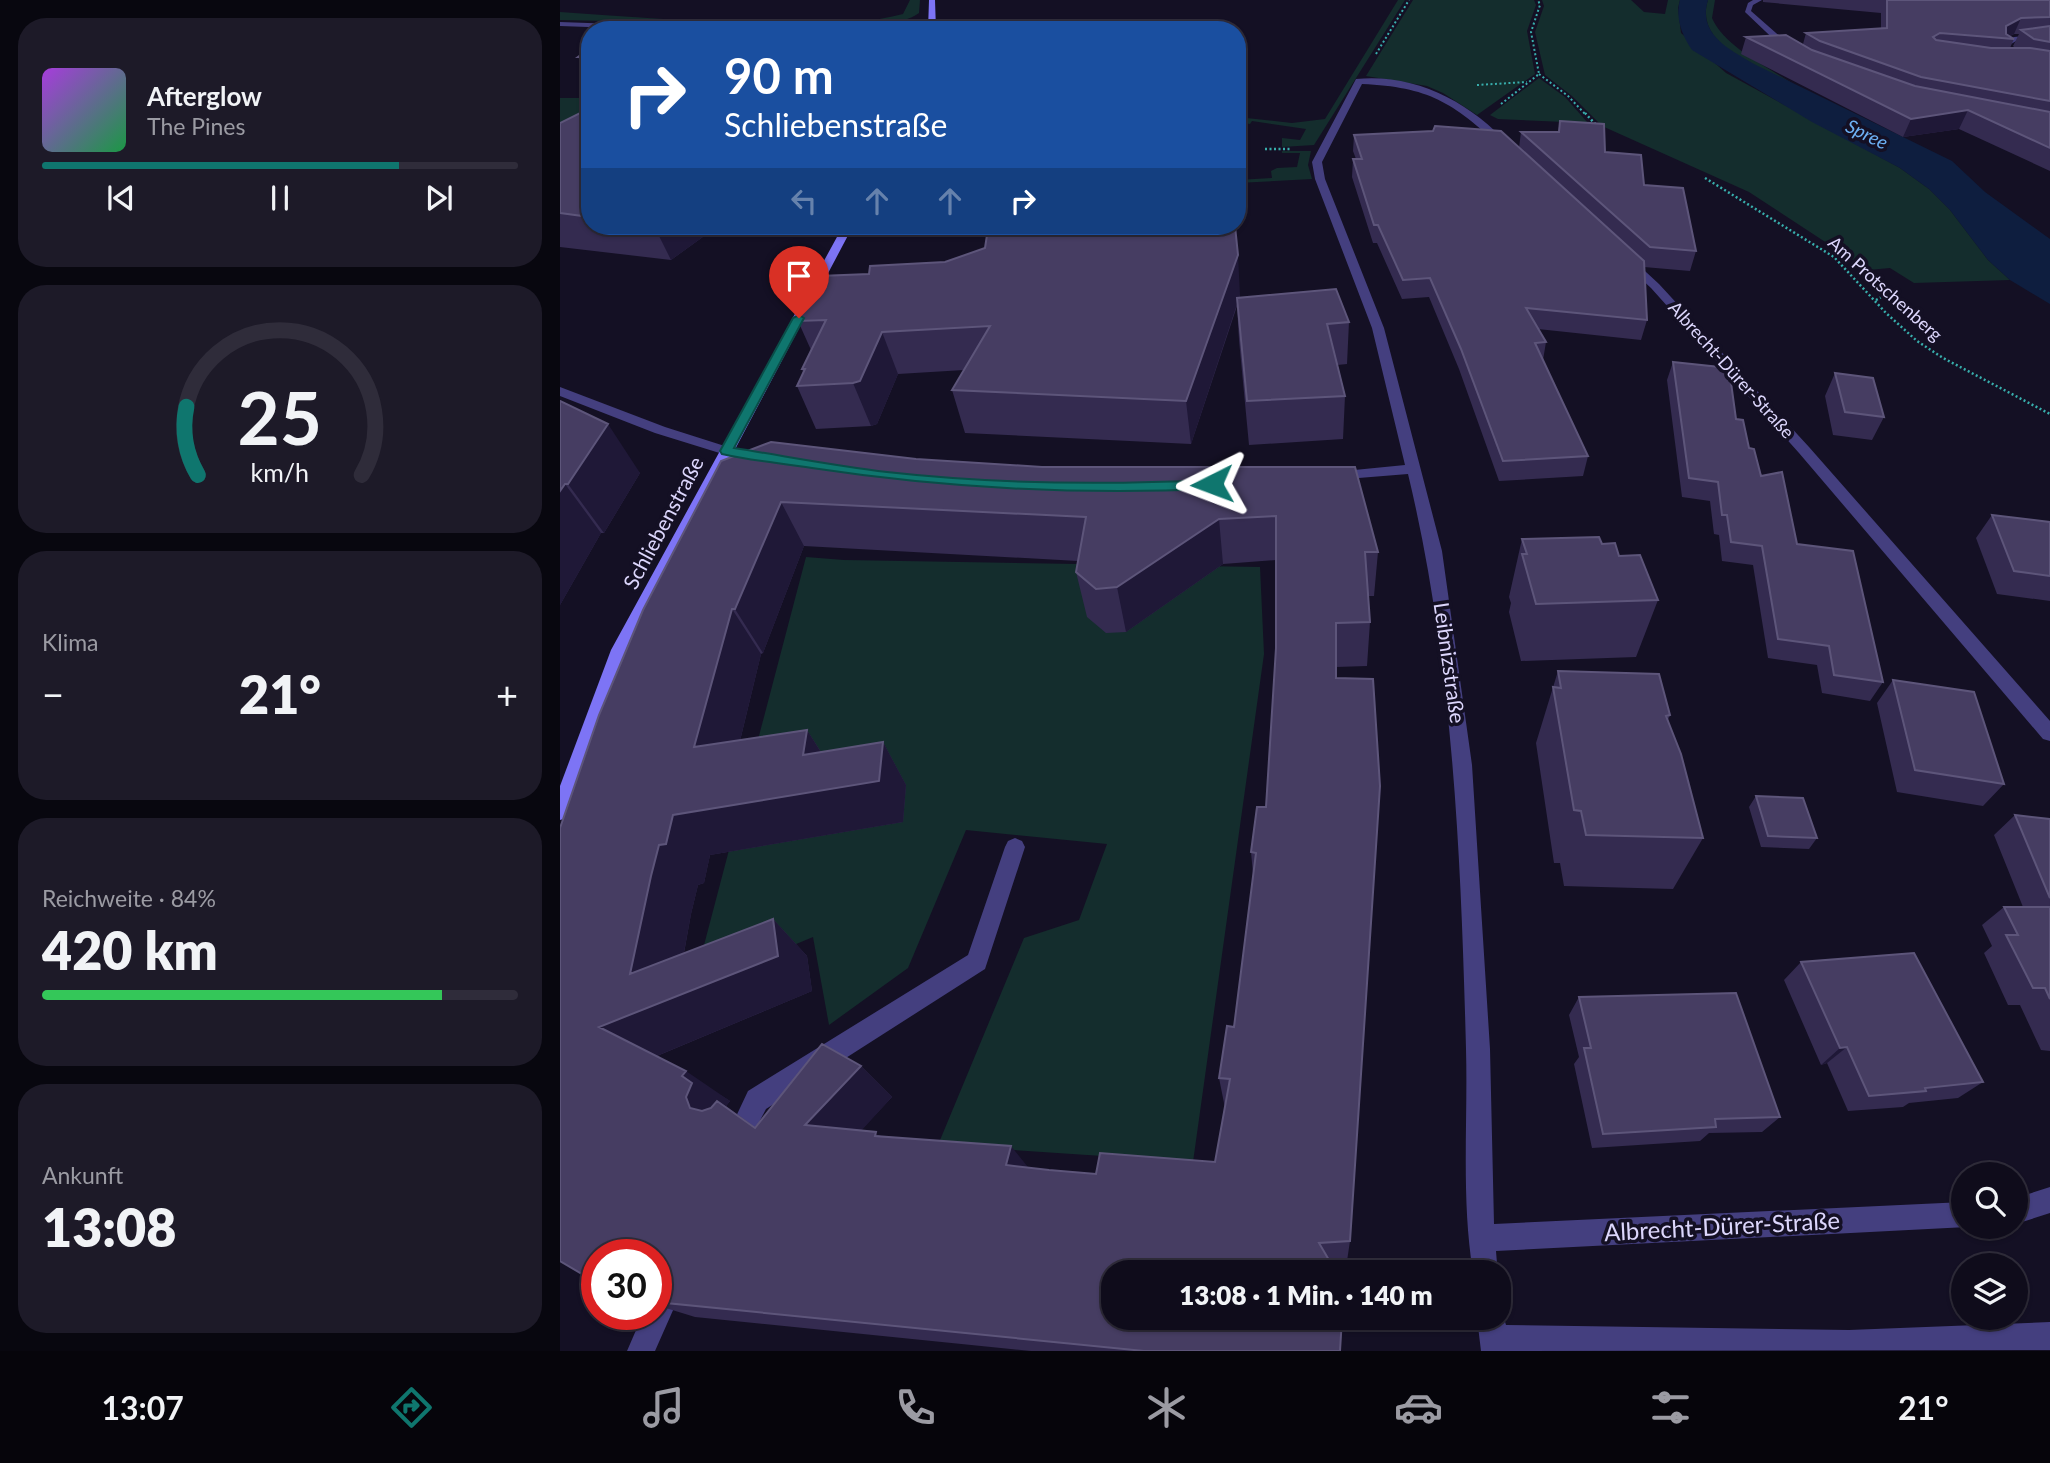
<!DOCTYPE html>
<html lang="de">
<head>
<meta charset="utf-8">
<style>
	body { margin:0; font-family:Lato,sans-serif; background:#1d1a28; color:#f1f3f6; height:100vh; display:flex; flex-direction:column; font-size:26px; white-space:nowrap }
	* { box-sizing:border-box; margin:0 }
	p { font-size:23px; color:#9b9ba3 }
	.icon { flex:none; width:38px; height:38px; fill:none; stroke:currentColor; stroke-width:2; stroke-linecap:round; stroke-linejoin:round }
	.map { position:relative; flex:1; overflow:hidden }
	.drawer { display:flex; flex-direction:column; gap:18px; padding:18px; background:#08070f; width:560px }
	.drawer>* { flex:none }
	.hud { position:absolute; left:21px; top:21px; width:665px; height:214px; border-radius:28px; box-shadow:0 2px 5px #0004,0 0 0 2px #2f2c3a; background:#1a4fa0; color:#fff; overflow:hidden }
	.buttons { position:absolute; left:1391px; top:1162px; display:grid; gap:14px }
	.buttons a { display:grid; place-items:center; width:77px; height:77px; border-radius:50%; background:#0f0c1b; box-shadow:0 2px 5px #0004,0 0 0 2px #2f2c3a; font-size:35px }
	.speed { position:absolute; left:21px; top:1239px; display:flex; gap:14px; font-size:35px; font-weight:700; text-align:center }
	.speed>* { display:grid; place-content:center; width:91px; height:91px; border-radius:50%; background:#0f0c1b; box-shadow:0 2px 5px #0004,0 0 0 2px #2f2c3a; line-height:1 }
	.speed .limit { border:10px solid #d22; background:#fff; color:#111 }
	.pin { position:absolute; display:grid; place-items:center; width:60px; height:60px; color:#fff; margin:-72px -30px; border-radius:50% 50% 50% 0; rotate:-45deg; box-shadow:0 0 7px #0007 }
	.pin .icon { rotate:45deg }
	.me { position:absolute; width:77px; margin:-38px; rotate:267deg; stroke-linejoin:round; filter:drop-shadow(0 0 5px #0008) }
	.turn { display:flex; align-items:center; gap:24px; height:147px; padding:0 28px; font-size:32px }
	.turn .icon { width:91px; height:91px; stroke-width:2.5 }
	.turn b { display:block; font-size:49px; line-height:60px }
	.lanes { display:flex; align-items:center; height:66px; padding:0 28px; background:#0003; justify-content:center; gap:35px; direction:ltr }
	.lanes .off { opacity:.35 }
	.big { font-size:52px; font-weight:800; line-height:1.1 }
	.drawer .tile { flex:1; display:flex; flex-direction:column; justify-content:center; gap:10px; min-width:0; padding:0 24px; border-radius:28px; background:#1d1a28 }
	.drawer .dial { align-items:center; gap:0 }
	.dial svg { height:182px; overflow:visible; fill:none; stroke:#2f2c3a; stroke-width:7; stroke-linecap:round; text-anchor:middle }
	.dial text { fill:#f1f3f6; stroke:none }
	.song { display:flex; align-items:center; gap:21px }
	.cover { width:84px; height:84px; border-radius:10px; background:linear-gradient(135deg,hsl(280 70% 55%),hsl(140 70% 35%)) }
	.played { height:7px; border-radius:4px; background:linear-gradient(90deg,#0f766e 75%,#2f2c3a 75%) }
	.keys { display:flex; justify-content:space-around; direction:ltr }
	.heat { display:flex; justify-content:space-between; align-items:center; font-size:38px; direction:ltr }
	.charge { height:10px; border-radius:5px; background:linear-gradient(90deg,#34c759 84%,#2f2c3a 0) }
	.trip { position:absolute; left:541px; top:1260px; width:410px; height:70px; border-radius:28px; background:#0f0c1b; box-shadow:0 2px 5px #0004,0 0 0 2px #2f2c3a; font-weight:800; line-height:70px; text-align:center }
	.menu { display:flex; height:112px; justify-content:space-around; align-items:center; background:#06050b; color:#9b9ba3 }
	.menu .icon { width:49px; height:49px }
	.menu .active { color:#0f766e }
	.menu b { font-size:32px; color:#f1f3f6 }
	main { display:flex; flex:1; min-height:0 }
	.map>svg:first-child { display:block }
</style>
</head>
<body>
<main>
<section class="drawer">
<div class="tile">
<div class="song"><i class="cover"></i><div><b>Afterglow</b><p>The Pines</p></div></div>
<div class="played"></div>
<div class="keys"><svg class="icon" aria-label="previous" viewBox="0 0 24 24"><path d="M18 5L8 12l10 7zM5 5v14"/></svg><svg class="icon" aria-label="pause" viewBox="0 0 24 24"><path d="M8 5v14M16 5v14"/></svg><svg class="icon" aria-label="next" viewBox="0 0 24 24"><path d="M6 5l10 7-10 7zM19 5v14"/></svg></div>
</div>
<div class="tile dial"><svg viewBox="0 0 100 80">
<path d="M14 69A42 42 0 1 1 86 69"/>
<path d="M14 69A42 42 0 0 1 9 39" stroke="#0f766e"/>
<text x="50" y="56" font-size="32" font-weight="700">25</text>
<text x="50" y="72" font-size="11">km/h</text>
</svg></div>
<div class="tile"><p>Klima</p>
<div class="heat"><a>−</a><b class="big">21°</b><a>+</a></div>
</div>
<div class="tile"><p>Reichweite · 84%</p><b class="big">420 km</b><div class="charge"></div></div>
<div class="tile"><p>Ankunft</p><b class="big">13:08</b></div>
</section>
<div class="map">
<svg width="1490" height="1351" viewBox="0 0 1490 1351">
	<rect width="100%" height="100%" fill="#141024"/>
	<!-- green -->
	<path fill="#142d2d" d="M350,0h10l-1,13c-18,13 -46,11 -67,13l-292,-6v-8c66,5 132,9 199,11 49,1 97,3 144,-9z
		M838,0h7l-91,145 -32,2v-9l18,2 6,-11 -54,-8 -2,3 -13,-2v-5l55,6 33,-4z
		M853,0h121l2,5 -9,26 8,43 -58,41 -34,-22 -16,-7 -61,-10z
		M982,0h89l13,12 21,2 3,-14h12l-2,8 3,25 45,40 174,95 29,21 21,21 38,50 22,20 -96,3 -24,-15 -22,2 -119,-78 -147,-66 -30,-30 -27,-21 -10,-43 9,-26z
		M1148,0h7l-3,18c12,28 55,49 80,65 -32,-16 -99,-38 -84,-83z
		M979,78l26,19 23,26 -90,-4 -8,-4z
		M0,98h30v46l-30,11z
		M722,151h29l-3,14 4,14 -75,4v-3l35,-2 -1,-7 6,-3 20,-1 3,-14h-18z
		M246,557l38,3 416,7 4,87 -71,508 -255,-17 86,-207 55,-18 28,-76 -141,-14 -58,138 -79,57 -16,-88 -120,50z"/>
	<!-- water -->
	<path fill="#0e1e3f" d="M1120,0h28c-11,35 23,50 48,65l196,96 33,31 65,47v65l-40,-24 -22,-20 -38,-50 -21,-21 -29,-21 -88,-46 -120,-72c-10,-15 -17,-32 -12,-50z"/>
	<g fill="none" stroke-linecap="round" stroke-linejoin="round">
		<!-- path-far1 -->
		<path stroke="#38aeac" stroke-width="2" stroke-dasharray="2 2.5" stroke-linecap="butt" d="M816,54l33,-54
			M979,74l29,22 18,19
			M917,85l50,-3
			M941,104l38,-30 -8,-42 9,-27 -2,-5"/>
		<!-- path -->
		<path stroke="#38aeac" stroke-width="2.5" stroke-dasharray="2 2.5" stroke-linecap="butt" d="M1025,113l13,14
			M705,149h27
			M1145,178l129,79 52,56 31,28 26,17 107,56
			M1316,300l11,-6"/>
		<!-- service -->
		<path fill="#443f7f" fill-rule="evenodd" d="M1490,34v4l-34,3 -8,5 17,12 25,5v4l-30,-5 -21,-16 15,-9z
			M0,387l105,40 66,21 2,3 -7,4 -71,-22 -95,-37z
			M455,838l7,3 3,6 -40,122 -219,140 -13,25 -9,3 -9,-3 -3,-9 16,-34 220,-136 37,-108 3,-6z
			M100,1294l10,4 4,10 -19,43h-28l16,-37h13v-18z"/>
		<!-- minor -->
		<path fill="#443f7f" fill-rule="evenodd" d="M1193,0h9l-9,5 -2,6 42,37v4h-6l-42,-40 3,-9z
			M0,22l84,3 4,2 -4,2 -84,-3z
			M372,26l3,4 -152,-1 4,-2z
			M796,79c59,-6 114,23 153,66l-8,2c-49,-45 -72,-60 -139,-63l-40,78 3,17 59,149 58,223 30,214 18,284 4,175 470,-22v25h3l-471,24 2,25v-4h-25c-12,-73 -5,-149 -7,-223 -5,-192 -13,-388 -58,-575l-74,6 -7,-4 7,-4 71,-7 -33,-137 -57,-149 -3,-17z
			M1065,260h8l26,24 150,163 241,274v20l-7,-2 -244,-286 -148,-165 -26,-24z
			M1490,1187v26l-34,11v-26z
			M938,1307l3,1 5,17 343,5 201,-8v28l-569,1 -4,-33h21z"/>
		<!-- secondary -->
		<path fill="#7d74f5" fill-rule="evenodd" d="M369,0h6l1,30h-8z
			M283,226h10l-224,424 -59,162 -3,6 -7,2v-34l51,-136z"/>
	</g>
	<!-- wall -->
	<path fill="#342b50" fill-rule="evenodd" d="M1203,0h287v171l-91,-42 -56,8 -162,-83 5,-17 57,7 3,-11 75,-4v-16l-118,-11zM1454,34h5l-6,12 2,2h-5l4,-9 -4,-3z
		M30,48v31l-12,-22z
		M30,108v118h128l-47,34 -111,-13v-124z
		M1000,121l45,31 39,33 52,66 -6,20 -46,-4 3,53 -6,20 -103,-11 8,13 -3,18 45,96 -5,20 -84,5 -40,-112 -30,-72 -27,2 -25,-56h-4l-21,-66 1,-18h3l-3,-8 1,-16 165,13 2,-16h37z
		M680,295l-1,3 110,24 -2,42 -10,1 8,31 -2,43 -94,6 -10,-105 -2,-34 -46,138 -226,-11 -13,-43 12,-20 -66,4 -21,50 -6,2 -55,3 -19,-43 6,-14 -1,-3 9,-19 -13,-29z
		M1113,362l63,57 25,57 36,68 86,138 -13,19 -48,-8 -5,-28 -49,-7 -15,-93 -31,-4 -3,-26 -5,-1 -4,-33 -28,-4 -15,-117z
		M1275,373l49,44 -12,23 -39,-5 -8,-39z
		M0,401l80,72 -36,60h-3l-41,72z
		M356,459l126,8h313l23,85 -4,44h-6l2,26 -3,44 -31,1 14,574 -3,20 -17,1 10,89h-309l-336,-34 -39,-12v-50h-59l124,-794zM244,546l274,15 -2,11 11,45 19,16 20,-1 97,-68 53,-4v88l-10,159 -15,45 2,22 -19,153 -15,51 6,30 -10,54 -119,12 -68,-6 -147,-32 -20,-6 31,-33 -31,-31 -105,62 -30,-22 4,-5 -73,-45 155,-65 -5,-35 -34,-37 -89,34 7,-39 7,-29 6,-2 6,-28 193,-33 3,-37 -23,-43 -62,10 -14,-22 -67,11 21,-87 2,-1z
		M1432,515l58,7v79l-53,-7 -21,-56z
		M962,539l80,5 17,12 39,44 -22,57 -115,4 -12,-49 2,-9 -2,-6z
		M998,671l112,44 -2,5 35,118 -30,51 -109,-3 -4,-23h-6l-18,-120z
		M1333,680l111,104 -21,22 -86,-14 -20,-89z
		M1196,796l61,42 -8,11 -48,-2 -12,-40z
		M1455,815l35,4v232l-9,-1 -21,-45h-12l-24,-52 8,-7 -10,-21 22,-18h19l-29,-72z
		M1241,962l182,120 -25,16 -49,5 -6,4 -55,4 -21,-48 -6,2 -37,-85z
		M1019,997l201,120 -18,15 -53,1 -9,8 -108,7 -18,-84 5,-7 -10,-42z"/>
	<!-- shaded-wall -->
	<path fill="#1f1837" d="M1461,18l-7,16 -8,4v-12z
		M249,20l3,10h-13z
		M1408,110l-9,19 -56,8 8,-18z
		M94,226h64l-47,34z
		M678,255l2,40 -49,149 -5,-43z
		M322,332l16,42 -21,50 -6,2 -18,-43z
		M48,424l32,49 -36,60 -36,-49z
		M5,484l36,49 -41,72v-114z
		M221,502l23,44 -41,107 -28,-44z
		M659,519l4,45 -97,68 -9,-45z
		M172,609l29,45 -33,136 -34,-43z
		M247,730l27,43 49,-31 23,43 -3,37 -193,33 -6,28 -6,2 -7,29 -15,82 97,-77 34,37 5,35 -165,69 -48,-33 31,-53 21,-98 8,-31 14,-30 130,-60z
		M1287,1047l-20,16 -6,2 19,-17z
		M301,1066l31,31 -51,56 -36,-28z
		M126,1071l44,30 -4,5 4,20 -40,-18 -4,-11 -4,-21z
		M451,1146l21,26 -26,-7z"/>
	<!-- building -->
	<path fill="#463d62" stroke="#5d557a" stroke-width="2" fill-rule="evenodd" d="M1327,0h163v17l-29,1 -15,8v8l8,5 -74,-6 -7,4 3,3 55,8h39l20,3v50l-129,-24 -101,-36 -14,-8 81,-5z
		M249,20l-10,10h-183l11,-9z
		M1490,26v16l-16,-3 -13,-9z
		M1226,35l26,15 103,36 135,26v36l-82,-38 -57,9 -165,-82z
		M30,48v9h-12z
		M30,108v109l-30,-4v-90z
		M1000,121l44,3 1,28 36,3 3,30 39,3 13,63 -46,-4 -129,-115h38z
		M875,126l66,5 143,130 3,59 -121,-12 20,34 -11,1 53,113 -85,5 -42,-112 -31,-71 -27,2 -25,-55h-4l-21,-66h9l-8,-24 79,-4z
		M456,226h219l3,29 -52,146 -234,-11 38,-64 -108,6 -22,49 -7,2 -56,3 8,-17h-3l24,-49 -28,1 21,-45 50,-2 1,-8 75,-4 40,-14 2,-13 27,-1z
		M776,289l13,33 -22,2 18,72 -98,5 -10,-103z
		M1113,362l56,6 7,51 7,1 6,28 5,1 7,27 21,-4 15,72 56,7 30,131 -49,-7 -5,-29 -51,-7 -16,-93 -31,-4 -4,-27h-5l-4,-33 -29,-4z
		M1275,373l38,5 11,39 -39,-5z
		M0,401l48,23 -40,60h-3l-5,7z
		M211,442l145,17 126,8h313l23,85h-13l5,70 -34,1v55l37,1 7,107 -30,455 -31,2 17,29h-223v46h229l-2,33h-196l-488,-49v-47h-59v28l-37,-22v-433l39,-113 44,-105 78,-149zM221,502l305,15 -10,55 20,17 21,-2 102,-68 57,-3v132l-10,159h-9l-6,45 5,1 -22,174 -7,-1 -8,52 11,1 -15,83 -115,-9 -4,21 -47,-4 -43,-5 5,-19 -136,-10 1,-4 -71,-7 56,-59 -39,-22 -67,84 -38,-27 -6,7 -9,3 -12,-3 -4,-11 6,-14 -10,-7 4,-5 -87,-44 179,-71 -5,-37 -143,55 21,-98 8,-31 7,-1 7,-29 206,-34 4,-39 -80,13 4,-25 -113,17 38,-138h3z
		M1432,515l58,7v54l-36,-5z
		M1039,537l3,7 13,-1 4,13 21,-1 18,45 -122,4 -14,-50h5l-5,-15z
		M998,671l101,3 11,41 -4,1 15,38 22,84 -117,-3 -5,-24 -7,-1 -21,-123 8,1z
		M1333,680l81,12 30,92 -89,-14z
		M1196,796l47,2 14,40 -49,-2z
		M1455,815l35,4v79z
		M1444,907h46v92l-5,-11h-12l-27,-53h12z
		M1354,953l69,129 -58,6 1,3 -57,5 -22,-49 -7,1 -39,-86z
		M1176,993l44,124 -65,2 1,8 -113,7 -19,-86h7l-12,-51z"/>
	<!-- route -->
	<path fill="#0f766e" stroke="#0a4d48" stroke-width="2" d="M239,315l5,3 -70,130c51,8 102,18 153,24 107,12 218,13 325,8l7,4 -7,5c-133,6 -268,-1 -400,-21 -30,-5 -61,-7 -90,-14l-2,-3 73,-133z"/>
	<g text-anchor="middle" stroke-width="7" stroke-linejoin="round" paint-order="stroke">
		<!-- far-street labels -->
		<g font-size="18" fill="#dcd6fc" stroke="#141024">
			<text transform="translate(1325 289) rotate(42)" y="6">Am Protschenberg</text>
			<text transform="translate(1171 370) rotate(48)" y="6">Albrecht-Dürer-Straße</text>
		</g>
		<!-- far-water labels -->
		<g font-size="19" font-style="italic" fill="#6cb0f4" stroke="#141024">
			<text transform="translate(1307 134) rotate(26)" y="7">Spree</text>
		</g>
		<!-- street labels -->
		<g font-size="21" fill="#dcd6fc" stroke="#141024">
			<text transform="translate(104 523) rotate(-62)" y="7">Schliebenstraße</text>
			<text transform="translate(889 663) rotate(82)" y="7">Leibnizstraße</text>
		</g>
		<!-- near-street labels -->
		<g font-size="24" fill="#dcd6fc" stroke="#141024">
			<text transform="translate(1162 1227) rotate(-3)" y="8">Albrecht-Dürer-Straße</text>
		</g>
	</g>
</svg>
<div class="buttons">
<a><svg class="icon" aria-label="search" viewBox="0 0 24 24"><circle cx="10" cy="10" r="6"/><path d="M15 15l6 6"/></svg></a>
<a><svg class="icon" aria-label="layers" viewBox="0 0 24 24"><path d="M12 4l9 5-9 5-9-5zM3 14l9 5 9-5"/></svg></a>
</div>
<div class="speed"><div class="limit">30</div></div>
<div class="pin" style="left:239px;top:318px;background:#d93025"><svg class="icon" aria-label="arrive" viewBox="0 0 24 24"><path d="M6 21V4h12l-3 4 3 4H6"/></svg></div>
<svg class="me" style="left:652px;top:484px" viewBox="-20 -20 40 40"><path d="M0-17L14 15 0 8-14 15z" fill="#0f766e" stroke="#fff" stroke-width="4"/></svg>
<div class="trip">13:08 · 1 Min. · 140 m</div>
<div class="hud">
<div class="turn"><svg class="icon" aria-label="right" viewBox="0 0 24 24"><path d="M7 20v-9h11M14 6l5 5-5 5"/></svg><div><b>90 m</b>Schliebenstraße</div></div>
<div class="lanes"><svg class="icon off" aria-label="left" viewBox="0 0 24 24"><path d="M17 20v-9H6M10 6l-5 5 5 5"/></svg><svg class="icon off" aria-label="ahead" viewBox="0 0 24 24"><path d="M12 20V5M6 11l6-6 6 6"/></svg><svg class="icon off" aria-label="ahead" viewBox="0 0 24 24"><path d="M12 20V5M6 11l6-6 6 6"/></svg><svg class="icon" aria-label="right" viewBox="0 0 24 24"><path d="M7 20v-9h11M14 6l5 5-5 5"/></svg></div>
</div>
</div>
</main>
<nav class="menu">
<b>13:07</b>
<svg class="icon active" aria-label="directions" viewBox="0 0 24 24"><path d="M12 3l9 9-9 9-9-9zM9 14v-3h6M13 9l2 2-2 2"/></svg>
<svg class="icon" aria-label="music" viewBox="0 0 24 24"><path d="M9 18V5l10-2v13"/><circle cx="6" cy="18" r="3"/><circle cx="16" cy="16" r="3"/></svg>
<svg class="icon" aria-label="phone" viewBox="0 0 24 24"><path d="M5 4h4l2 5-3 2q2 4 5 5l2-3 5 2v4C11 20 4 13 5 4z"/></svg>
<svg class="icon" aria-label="climate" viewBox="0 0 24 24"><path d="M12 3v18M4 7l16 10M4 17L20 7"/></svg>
<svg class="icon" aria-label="car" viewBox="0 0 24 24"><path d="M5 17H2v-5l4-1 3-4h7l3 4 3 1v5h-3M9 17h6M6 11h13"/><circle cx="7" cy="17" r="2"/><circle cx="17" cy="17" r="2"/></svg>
<svg class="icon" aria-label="filters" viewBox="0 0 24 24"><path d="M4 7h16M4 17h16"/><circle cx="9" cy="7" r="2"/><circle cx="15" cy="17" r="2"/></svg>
<b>21°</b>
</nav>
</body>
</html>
